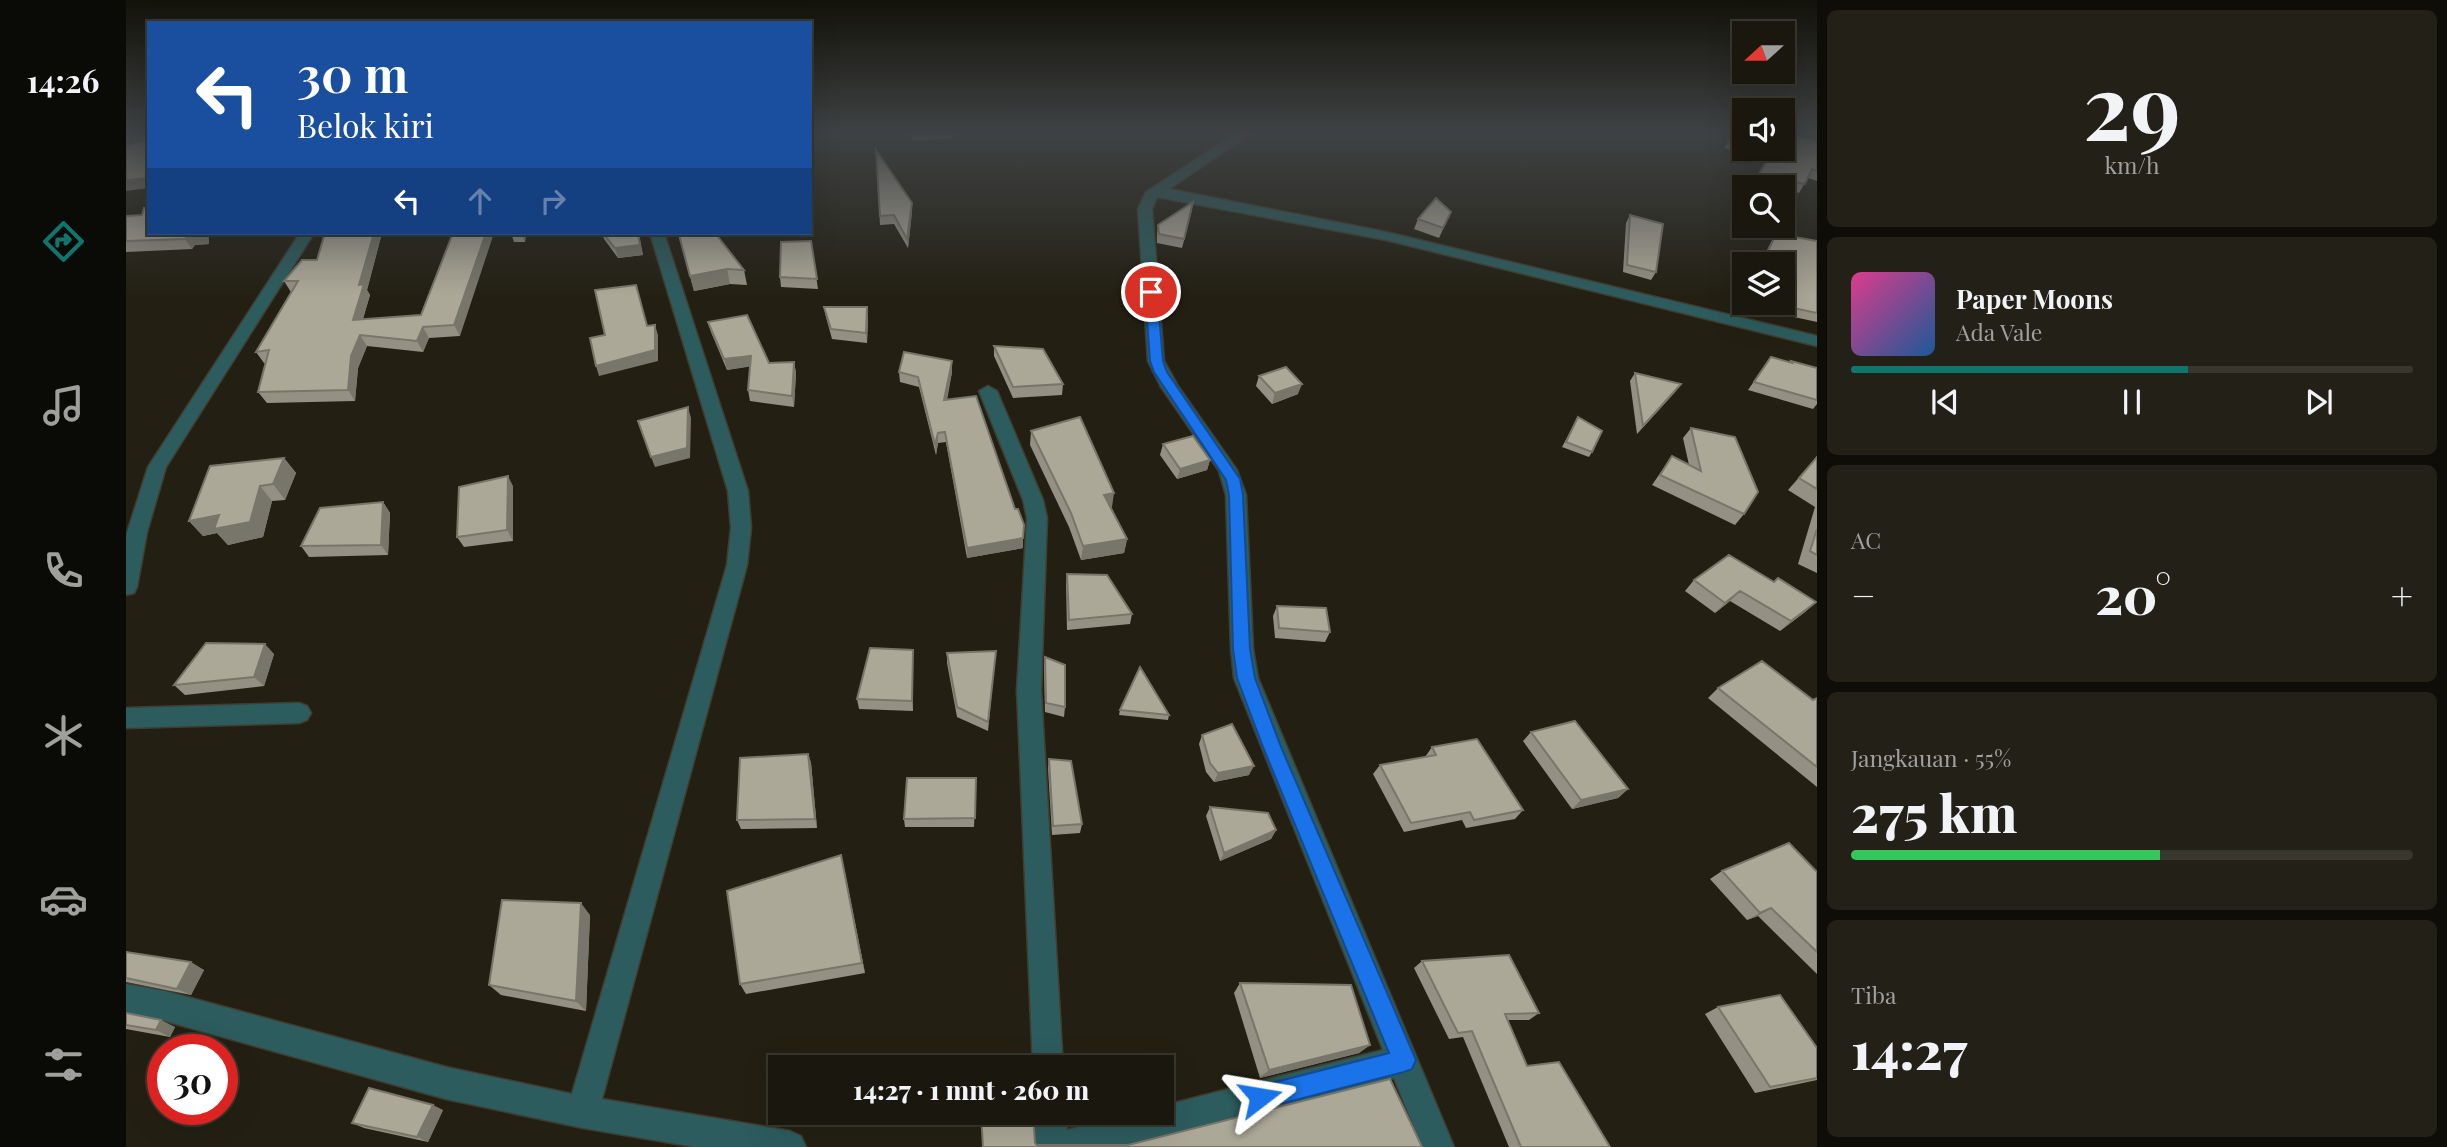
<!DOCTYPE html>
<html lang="id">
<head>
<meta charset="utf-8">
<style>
	body { margin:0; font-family:"Playfair Display",serif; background:#232117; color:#f1f3f6; height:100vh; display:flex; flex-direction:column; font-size:26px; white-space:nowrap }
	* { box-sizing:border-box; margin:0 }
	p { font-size:23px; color:#9fa09e }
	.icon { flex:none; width:38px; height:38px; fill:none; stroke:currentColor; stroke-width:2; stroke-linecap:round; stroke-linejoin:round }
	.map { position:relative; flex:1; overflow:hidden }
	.panel { display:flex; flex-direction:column; gap:10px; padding:10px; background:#0e0d08; width:630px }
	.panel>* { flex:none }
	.guide { position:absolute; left:21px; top:21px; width:665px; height:214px; border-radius:0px; box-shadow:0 7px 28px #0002,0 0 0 2px #38372e; background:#1a4fa0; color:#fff; overflow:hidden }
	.needle { width:46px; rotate:249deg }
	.fabs { position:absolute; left:1606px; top:21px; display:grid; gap:14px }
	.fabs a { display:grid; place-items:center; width:63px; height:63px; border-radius:0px; background:#1a180e; box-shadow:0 7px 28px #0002,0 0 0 2px #38372e; font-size:35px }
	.speed { position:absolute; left:21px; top:1034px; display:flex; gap:14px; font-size:35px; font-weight:700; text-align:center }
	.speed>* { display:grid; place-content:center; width:91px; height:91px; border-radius:50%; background:#1a180e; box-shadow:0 7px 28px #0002,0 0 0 2px #38372e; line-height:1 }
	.speed .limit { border:10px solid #d22; background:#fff; color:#111 }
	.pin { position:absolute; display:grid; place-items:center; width:60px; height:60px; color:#fff; margin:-30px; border:4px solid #fff; border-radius:50%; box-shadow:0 2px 7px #0007 }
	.me { position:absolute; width:77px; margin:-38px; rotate:76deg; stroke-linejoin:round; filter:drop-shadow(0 0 5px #0008) }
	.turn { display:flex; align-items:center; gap:24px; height:147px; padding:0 35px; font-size:32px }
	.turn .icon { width:91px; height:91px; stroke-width:2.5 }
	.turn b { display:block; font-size:49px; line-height:60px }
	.lanes { display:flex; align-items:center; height:66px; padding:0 35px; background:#0003; justify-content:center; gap:35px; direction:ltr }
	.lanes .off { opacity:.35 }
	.big { font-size:52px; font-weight:800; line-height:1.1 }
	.panel .widget { flex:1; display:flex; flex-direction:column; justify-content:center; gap:10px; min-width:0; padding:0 24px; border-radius:10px; background:#232117 }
	.panel .dial { align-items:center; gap:0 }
	.dial b { font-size:91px; line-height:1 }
	.song { display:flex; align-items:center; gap:21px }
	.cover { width:84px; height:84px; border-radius:10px; background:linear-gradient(135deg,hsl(330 70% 55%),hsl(210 70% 35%)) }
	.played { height:7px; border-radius:4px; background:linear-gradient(90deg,#0f766e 60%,#38372e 60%) }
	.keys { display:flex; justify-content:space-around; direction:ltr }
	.heat { display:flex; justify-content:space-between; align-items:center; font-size:38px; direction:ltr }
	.charge { height:10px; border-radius:5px; background:linear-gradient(90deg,#34c759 55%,#38372e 0) }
	.trip { position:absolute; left:642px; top:1055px; width:406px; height:70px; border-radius:0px; background:#1a180e; box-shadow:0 7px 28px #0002,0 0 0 2px #38372e; font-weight:800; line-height:70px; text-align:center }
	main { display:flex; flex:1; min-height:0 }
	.menu { display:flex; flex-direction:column; width:126px; justify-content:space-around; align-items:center; background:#0a0a06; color:#9fa09e }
	.menu .icon { width:49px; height:49px }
	.menu .on { color:#0f766e }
	.menu b { font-size:32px; color:#f1f3f6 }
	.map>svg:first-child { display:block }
</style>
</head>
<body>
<main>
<nav class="menu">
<b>14:26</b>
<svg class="icon on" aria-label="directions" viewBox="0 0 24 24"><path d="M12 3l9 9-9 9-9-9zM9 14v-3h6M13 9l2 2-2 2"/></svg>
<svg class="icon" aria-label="music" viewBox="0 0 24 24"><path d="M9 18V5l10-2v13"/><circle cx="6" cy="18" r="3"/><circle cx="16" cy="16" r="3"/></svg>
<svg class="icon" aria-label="phone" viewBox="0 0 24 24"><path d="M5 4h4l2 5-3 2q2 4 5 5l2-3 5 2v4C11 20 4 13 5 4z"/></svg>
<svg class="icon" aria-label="climate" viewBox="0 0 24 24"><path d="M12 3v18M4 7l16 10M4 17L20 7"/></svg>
<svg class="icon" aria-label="car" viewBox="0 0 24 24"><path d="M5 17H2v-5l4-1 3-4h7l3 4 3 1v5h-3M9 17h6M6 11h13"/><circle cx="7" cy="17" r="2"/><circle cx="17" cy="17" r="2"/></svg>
<svg class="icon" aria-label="filters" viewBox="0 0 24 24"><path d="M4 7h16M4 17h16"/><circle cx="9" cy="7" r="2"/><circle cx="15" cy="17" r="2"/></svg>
</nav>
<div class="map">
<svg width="1691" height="1147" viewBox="0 0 1691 1147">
	<rect width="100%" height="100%" fill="#232013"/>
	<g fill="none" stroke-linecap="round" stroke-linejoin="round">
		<!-- minor casing -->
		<g stroke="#3f3d30" stroke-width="3">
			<path id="minor" d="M1109,134h15l-81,55 217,43 431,104v10l-431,-106 -229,-43 -5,12 12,152 14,25 59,84 9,25 7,154 5,29 196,469h-32l-28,-69 -269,69h-89l-2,-34h32l1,17 66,-17h29v-7l221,-56 -149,-372 -3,-29 -5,-154 -7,-24 -58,-84 -13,-26 -10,-152 8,-17z
				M174,233h14l-148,234 -19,65 -10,55 -3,6 -8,2v-59l22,-69z
				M524,233h14l84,258 3,37 -4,37 -145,534 188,32 11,5 5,11h-111l-112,-19 -137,-29 -281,-78 -39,-7v-30l39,7 281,76 126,27 155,-529 4,-37 -3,-37z
				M862,386l9,5 46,109 4,18 -6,172 22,378h-30l-16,-378 10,-172 -4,-18 -44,-109z
				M173,703l8,3 4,7 -4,7 -8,3 -173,5v-20z"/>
		</g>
		<!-- minor -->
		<use href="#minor" fill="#2d5c5e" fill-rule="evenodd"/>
	</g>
	<!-- wall -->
	<path fill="#949083" d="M786,134h41v4l-41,3z
		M1608,134h11v15h38l34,-8v40l-9,-3 -9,15 -16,-6h-32l15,-27 -42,-12z
		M1673,134h18v3z
		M750,150l36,62 -4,36 -14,-24 -14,1z
		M1619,199v27h33l-7,9 -32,-9 -1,-15z
		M1066,210l-10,38 -25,-5v-9l1,-9z
		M1325,212l-12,26 -25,-9 4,-10z
		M1504,215l26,57 -5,8 -28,-8 3,-49z
		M0,216l23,17h59l1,11 -14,1 -3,4 -66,3z
		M199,233h57l-15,57 3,5 -7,24 58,-4 32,-82 7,103 -31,2 -6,14 -56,-6 -9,22 -3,33 -88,2 -9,-11 8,-29h-2l-8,-11 35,-60 -7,-11 33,-21z
		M385,233h15l-1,9h-11z
		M476,233h36l5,22 -25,3 -14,-19z
		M1650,234l41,7v81l-65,-14 -1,-5h32v-39h-23l11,-22z
		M553,235l65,35 3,15 -17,-1 -36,7z
		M685,241l7,48 -37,-2 -1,-10z
		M698,307l44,10 -1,26 -35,-4 -6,-22z
		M582,322l61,41 25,-1 2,11 -2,34 -44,-6 -2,-11 2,-24 -23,4 -16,-38z
		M868,346l69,38 -1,11 -49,3 -19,-42z
		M1645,357l19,6 1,-2 26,7v36l-4,5 -65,-19z
		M773,372h53l-5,28 76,148 -56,10 -21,-116 -8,1 -2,12 -17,-68 -19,-5z
		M1509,373l40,19 -38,42 -7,-53z
		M1133,376l39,18 -26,10 -16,-18z
		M1452,417l14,35 -3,5 -27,-10z
		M1565,428l53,86 -9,11 -83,-40 20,-29 17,9 -6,-27z
		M905,431l81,76h-1l16,32 -3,14 -43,7 -12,-33 -39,-82z
		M1037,444l47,16 -3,10 -30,9 -17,-24z
		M1691,457v116l-19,-9 17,-57 -27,-17z
		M158,458l12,15 -11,27 -13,1 -9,36 -35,8 -11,-12 -14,3 -14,-15z
		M387,486v55l-49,6 -7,-10z
		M257,502l7,11 -2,42 -79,2 -8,-11z
		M941,574l65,40 -2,10 -63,6 -1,-46z
		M1568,580l80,2 42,20 -11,10 -25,19 -50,-30 -15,12 -30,-22z
		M1151,606l53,26 -5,10 -50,-4 -2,-22z
		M787,650v61l-54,-2 -2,-10z
		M870,651l-1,9 -7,71 -31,-14 -10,-54v-10z
		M148,654l-10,32 -79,9 -11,-10z
		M919,657l20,50 -1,10 -19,-5 -1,-45z
		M1592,688l95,12 4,-2v89l-109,-89z
		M994,710l49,5 -1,5 -49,-5z
		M1405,732l97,57 -10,9 -46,11 -49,-68z
		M1076,735l47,40 -35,7 -8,-10 -7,-28z
		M1306,747l91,63 -8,9 -49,9 -4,-8 -58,12 -31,-58 7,-9 45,-8z
		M682,754l3,9 6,65 -76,1 -4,-9z
		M923,759l33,65 -2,9 -28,2 -4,-67z
		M850,778l-2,49h-69l-1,-8z
		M1084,807l66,23 -5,9 -51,22 -14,-45z
		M718,868l21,105 -119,21 -6,-10z
		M1596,871l95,1v102l-59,-58 -11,4 -37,-41z
		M464,915l-4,96 -85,-16 -12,-10z
		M0,952l78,18 -13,25 -65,-13z
		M1296,961l117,52 -10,7h-21l19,46 83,81h-101l-46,-110 -14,2 -35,-71z
		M1114,983l130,62 -11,8 -99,25 -26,-85z
		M1592,1007l99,41v32l-62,13 -50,-79z
		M0,1013l49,14 -5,10 -44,-8z
		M317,1110l-15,32 -64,-14 -12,-5z
		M942,1113h28v3l-3,4 -24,7z"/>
	<!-- shaded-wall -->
	<path fill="#78766a" d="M0,134h19l4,5 -23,4z
		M23,178v10l-23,3v-11z
		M786,203v9l-4,36 -1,-9z
		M76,233h6l1,11 -14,1 -3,4 -7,-10 3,-4z
		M248,233h8l-15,57 3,5 -11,36 -6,-11 6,-35z
		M360,233h8l-34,103 -6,-11z
		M395,233h5l-1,9z
		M512,233h1l4,22 -25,3 -3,-10z
		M601,269l3,15 -36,7 -4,-15z
		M741,307l1,10 -1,26 -1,-10z
		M529,325l3,10v26l-59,15 -3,-10z
		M297,327l6,11 -6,14 -6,-11z
		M234,335l7,11 -9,22 -3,33 -7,-11 3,-34z
		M625,356l3,10 -27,4 -3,-11z
		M826,361v11l-8,39v-11z
		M668,362l2,11 -2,34 -2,-11z
		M1176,384l-4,10 -26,10 3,-11z
		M1555,384l-6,8 -38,42 6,-8z
		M562,407l3,11 -1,40 -35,9 -4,-10z
		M812,433v10l-2,12 -1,-10z
		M158,458l12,15 -11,27 -12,-16z
		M1084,460l-3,10 -30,9 3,-10z
		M382,476l5,10v55l-6,-11z
		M134,486l12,15 -9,36 -35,8 -11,-12 -14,3 -14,-15z
		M988,493l-2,14 -10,2 2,-14z
		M257,502l7,11 -2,42 -7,-10z
		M897,538v10l-56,10v-10z
		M1001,539l-3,14 -43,7 2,-14z
		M1614,591l-10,10 -15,12 10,-10z
		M1690,602l-11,10 -25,19 11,-10z
		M139,644l9,10 -10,32 -10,-9z
		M787,650v61l-1,-10z
		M682,754l3,9 6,65 -2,-9z
		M1128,766l-5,9 -35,7 4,-9z
		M1502,789l-10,9 -46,11 9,-9z
		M1150,830l-5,9 -51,22 4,-8z
		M715,855l3,13 21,105 -3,-10z
		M455,903l9,12 -4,96 -10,-10z
		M1645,908l-13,8 -11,4 13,-7z
		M65,962l13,8 -13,25 -14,-6z
		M35,1020l14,7 -5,10 -14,-7z
		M1244,1045l-11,8 -99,25 9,-8z
		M307,1105l10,5 -15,32 -11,-5z
		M970,1116l-3,4 -24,7 2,-5z"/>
	<!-- building -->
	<path fill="#aca898" stroke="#78766a" stroke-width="2" d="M19,134h4v44l-23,2v-35l19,-5z
		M786,134h30l-30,2z
		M1608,134h11v10l-15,-4z
		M1657,134h7l27,7v30l-5,-2 -7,15 -10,-2 -12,30v-25h-31l20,-36 -10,-2h21z
		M750,150l36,53 -5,36 -13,-24 -14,1z
		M1310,198l15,14 -8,16 -25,-9z
		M1067,202l-9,37 -25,-5 -1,-9z
		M18,208l5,1v24l54,1 -15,1 -3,4 -59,2v-25l16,-1z
		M1504,215l33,9 -7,48 -29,-7z
		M199,233h49l-15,52 5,-1 -11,36 68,-5 32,-82h33l-32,92 -31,2 -6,14 -57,-6 -9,21 -3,34 -90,2 11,-42 -13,2 42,-71h-14l18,-21h15z
		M477,233h35l2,12 -25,3z
		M560,233h29l29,37 -17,-1 -37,7 -11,-41z
		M1650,234l41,7v72l-47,-10h13v-39h-21z
		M685,241l6,38 -37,-2 1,-35z
		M510,285l11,41 8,-1v25l-59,16 -6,-28 15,-3 -10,-45z
		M698,307h43l-1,26 -35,-4z
		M621,315l22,48 25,-1 -2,34 -44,-6 3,-34 -27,3 -16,-37z
		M868,346l49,3 20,35 -50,3z
		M778,352l48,9 -8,39 32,-4 39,113h3l6,16 -1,13 -56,10 -22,-116 -7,1 -3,12 -17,-68 -19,-5z
		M1645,357l21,6 -1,-2 26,7v32l-63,-18z
		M1160,367l16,17 -27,9 -16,-17z
		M1509,373l46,11 -38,42z
		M562,407l-1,41 -36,9 -13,-36z
		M954,417l34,76 -10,2 23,44 -44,7 -12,-33 -40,-82z
		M1452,417l24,14 -10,21 -26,-10z
		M1565,428l44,9 23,55 -14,22 -84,-39 12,-19 29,15z
		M1067,436l17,24 -30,9 -17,-25z
		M1691,457v32l-18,-11z
		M158,458l-11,26 -13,2 -10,36 -36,7 5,-14 -30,6 21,-55z
		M382,476l-1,54 -50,7 2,-50z
		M257,502l-2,43 -80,1 19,-38z
		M1691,529v26l-7,-4z
		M1603,555l45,27 4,-4 38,24 -25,19 -51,-30 -15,12 -31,-23z
		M941,574l40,1 25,39 -63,6z
		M1151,606l49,2 4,24 -51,-4z
		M80,643l59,1 -11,33 -80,8z
		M744,648l43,2 -1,51 -55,-2z
		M870,651l-8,71 -31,-15 -10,-54z
		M919,657l20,8v42l-19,-4z
		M1636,661l51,39 4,-2v69l-99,-79z
		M1014,667l29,48 -49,-5z
		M1449,721l53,68 -47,11 -50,-68z
		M1106,724l22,42 -36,7 -8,-10 -8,-28z
		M1351,739l46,71 -49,10 -4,-8 -59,11 -31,-58 56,-10 -4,-8z
		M682,754l7,65 -78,1 3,-62z
		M923,759l22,2 11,63 -29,2z
		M781,778h69l-1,40 -71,1z
		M1084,807l58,6 8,17 -52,23z
		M1663,843l28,29v80l-46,-44 -11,5 -38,-42z
		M715,855l21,108 -122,21 -13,-93z
		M376,900l79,3 -5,98 -87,-16z
		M0,952l65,10 -14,27 -51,-11z
		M1383,955l30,58 -34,1 22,52 32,-4 51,85h-89l-49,-116 -14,2 -36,-72z
		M1114,983l111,2 19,60 -101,25z
		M1654,995l37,53v30l-47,9 -52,-80z
		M0,1013l35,7 -5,10 -30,-5z
		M1264,1079l32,68h-439l-2,-34h52l2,30 2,2h91z
		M243,1088l64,17 -16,32 -65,-14z
		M944,1113h26v3l-25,6z"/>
	<!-- sky -->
	<linearGradient id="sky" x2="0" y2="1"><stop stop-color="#13120a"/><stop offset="0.45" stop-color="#3f4244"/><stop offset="1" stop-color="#3f4244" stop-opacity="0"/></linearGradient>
	<rect width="1691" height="295" fill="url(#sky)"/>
	<!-- route -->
	<path fill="#1a73e8" stroke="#114b97" stroke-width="2" d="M1025,288l6,4 6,69 4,11 73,107 3,16 7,154 5,29 26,69 135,313 -4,9 -8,3 -144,37 -8,-4 -4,-8 4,-9 137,-35 -126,-306 -26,-69 -4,-29 -4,-154 -3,-15 -72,-108 -4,-11 -5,-69z"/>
</svg>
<div class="fabs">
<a><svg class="needle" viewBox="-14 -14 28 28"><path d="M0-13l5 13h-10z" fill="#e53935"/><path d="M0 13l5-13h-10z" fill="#9fa09e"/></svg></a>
<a><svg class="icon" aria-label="sound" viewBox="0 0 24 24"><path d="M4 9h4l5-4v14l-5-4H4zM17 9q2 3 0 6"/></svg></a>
<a><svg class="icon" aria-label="search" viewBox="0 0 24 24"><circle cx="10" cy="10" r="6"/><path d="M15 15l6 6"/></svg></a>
<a><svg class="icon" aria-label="layers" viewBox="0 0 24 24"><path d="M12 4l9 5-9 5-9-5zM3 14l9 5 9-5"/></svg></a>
</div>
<div class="speed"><div class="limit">30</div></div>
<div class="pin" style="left:1025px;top:292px;background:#d93025"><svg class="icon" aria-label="arrive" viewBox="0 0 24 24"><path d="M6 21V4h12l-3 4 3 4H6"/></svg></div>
<svg class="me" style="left:1134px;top:1097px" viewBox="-20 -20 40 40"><path d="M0-17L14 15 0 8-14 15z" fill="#1a73e8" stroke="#fff" stroke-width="4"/></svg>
<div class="trip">14:27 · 1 mnt · 260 m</div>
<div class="guide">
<div class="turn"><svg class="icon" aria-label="left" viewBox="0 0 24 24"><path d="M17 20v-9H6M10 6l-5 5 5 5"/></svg><div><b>30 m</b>Belok kiri</div></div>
<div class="lanes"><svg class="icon" aria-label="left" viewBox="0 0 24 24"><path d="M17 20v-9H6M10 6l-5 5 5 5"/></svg><svg class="icon off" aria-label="ahead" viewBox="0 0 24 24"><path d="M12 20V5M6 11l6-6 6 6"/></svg><svg class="icon off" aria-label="right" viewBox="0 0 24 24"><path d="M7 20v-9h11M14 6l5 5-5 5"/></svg></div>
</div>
</div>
<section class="panel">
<div class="widget dial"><b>29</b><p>km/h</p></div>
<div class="widget">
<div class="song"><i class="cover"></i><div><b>Paper Moons</b><p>Ada Vale</p></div></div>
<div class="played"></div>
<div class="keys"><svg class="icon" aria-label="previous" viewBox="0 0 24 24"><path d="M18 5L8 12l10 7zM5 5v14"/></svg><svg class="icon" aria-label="pause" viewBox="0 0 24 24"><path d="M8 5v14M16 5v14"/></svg><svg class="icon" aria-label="next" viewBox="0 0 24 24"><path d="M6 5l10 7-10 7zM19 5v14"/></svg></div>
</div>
<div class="widget"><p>AC</p>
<div class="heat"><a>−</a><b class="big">20°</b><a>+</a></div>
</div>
<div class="widget"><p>Jangkauan · 55%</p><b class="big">275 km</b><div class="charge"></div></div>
<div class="widget"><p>Tiba</p><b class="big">14:27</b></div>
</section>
</main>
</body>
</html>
